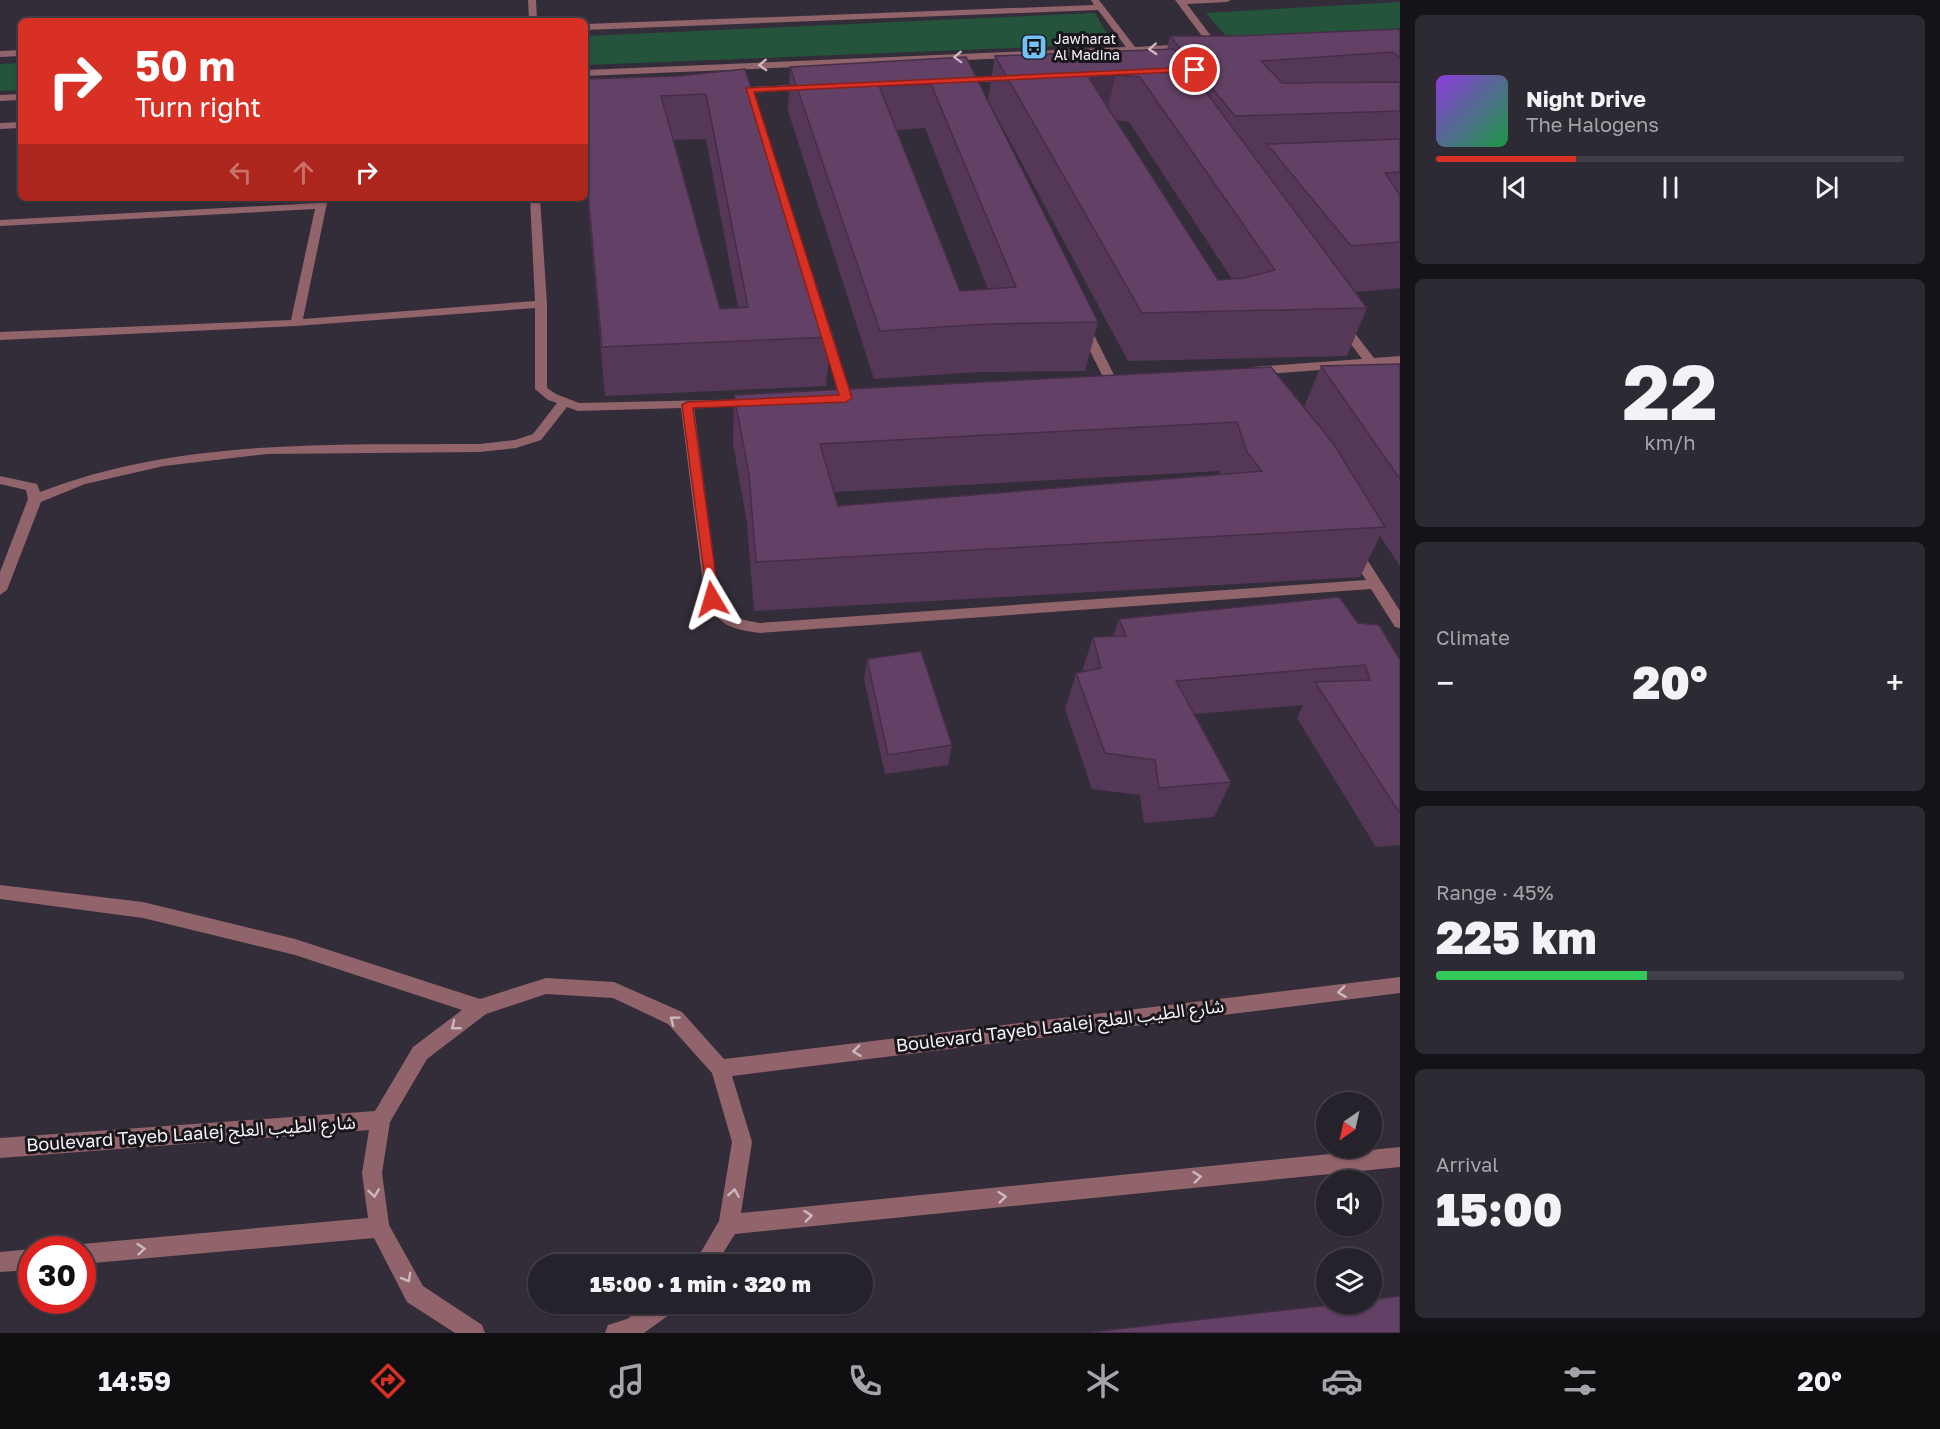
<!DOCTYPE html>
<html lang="en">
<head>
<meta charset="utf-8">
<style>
	body { margin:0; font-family:"Golos Text","Noto Sans Arabic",sans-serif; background:#2e2a33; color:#f1f3f6; height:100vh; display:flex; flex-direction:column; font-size:22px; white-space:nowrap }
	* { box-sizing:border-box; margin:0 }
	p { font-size:20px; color:#a4a4a9 }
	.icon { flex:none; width:33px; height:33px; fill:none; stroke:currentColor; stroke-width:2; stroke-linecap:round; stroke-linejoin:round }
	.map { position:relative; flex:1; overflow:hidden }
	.panel { display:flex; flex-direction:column; gap:15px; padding:15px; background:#151318; width:540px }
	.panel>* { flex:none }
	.hud { position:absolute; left:18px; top:18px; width:570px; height:183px; border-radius:9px; box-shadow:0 2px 4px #0004,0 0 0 2px #423f47; background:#d93025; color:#fff; overflow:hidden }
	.needle { width:39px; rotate:214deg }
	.tools { position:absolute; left:1316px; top:1092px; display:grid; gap:12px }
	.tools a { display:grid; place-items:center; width:66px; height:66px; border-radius:50%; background:#26222b; box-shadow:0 2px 4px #0004,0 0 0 2px #423f47; font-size:30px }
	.speed { position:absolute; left:18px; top:1236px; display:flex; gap:12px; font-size:30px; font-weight:700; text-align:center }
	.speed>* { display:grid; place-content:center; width:78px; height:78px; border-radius:50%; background:#26222b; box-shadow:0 2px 4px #0004,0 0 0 2px #423f47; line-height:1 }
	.speed .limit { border:9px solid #d22; background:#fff; color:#111 }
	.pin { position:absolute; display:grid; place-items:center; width:51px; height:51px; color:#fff; margin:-26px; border:3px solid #fff; border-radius:50%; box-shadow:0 2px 6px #0007 }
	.me { position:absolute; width:66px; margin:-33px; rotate:353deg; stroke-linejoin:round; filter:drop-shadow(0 0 4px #0008) }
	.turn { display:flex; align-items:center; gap:21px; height:126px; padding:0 18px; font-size:27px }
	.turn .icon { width:78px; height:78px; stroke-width:2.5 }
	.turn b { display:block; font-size:42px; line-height:51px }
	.lanes { display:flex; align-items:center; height:57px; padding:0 18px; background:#0003; justify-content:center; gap:30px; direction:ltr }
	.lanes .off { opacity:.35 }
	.big { font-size:45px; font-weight:800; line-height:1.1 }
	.panel .tile { flex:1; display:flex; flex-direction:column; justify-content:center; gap:9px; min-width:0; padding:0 21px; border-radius:9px; background:#2e2a33 }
	.panel .dial { align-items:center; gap:0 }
	.dial b { font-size:78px; line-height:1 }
	.song { display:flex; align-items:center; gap:18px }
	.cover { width:72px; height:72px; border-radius:9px; background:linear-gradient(135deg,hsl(270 70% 55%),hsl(140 70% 35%)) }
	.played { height:6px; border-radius:3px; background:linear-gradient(90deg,#d93025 30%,#423f47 30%) }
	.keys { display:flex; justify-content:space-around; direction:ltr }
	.heat { display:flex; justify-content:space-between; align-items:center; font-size:33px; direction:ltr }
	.charge { height:9px; border-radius:4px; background:linear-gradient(90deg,#34c759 45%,#423f47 0) }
	.trip { position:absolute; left:528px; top:1254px; width:345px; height:60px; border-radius:30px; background:#26222b; box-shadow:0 2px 4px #0004,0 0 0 2px #423f47; font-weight:800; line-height:60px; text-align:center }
	.menu { display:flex; height:96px; justify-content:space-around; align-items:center; background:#0f0e11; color:#a4a4a9 }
	.menu .icon { width:42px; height:42px }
	.menu .on { color:#d93025 }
	.menu b { font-size:27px; color:#f1f3f6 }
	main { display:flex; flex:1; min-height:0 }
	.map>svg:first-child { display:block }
</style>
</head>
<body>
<main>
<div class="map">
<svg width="1400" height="1333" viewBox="0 0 1400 1333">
	<rect width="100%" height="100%" fill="#332d39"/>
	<!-- green -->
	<path fill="#24543c" d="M1400,2v34l-166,9 -28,-32z
		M1095,13l18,31 -528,21v-29z
		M21,63v27l-21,1v-27z"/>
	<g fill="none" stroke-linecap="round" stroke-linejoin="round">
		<!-- minor -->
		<path fill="#91636a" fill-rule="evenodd" d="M528,0h8l1,21h-8z
			M1091,0h8l36,47 52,-3 4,3 -4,3 -54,3 -548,23v-6l541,-23 -28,-37 -513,20v-6l509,-19z
			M1175,0h56l-4,2 -40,2 30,40v4h-6z
			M21,50v6l-21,1v-6z
			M1013,76v4l-3,1 -54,2 -5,-3 5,-3z
			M810,84l5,3 -2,2 -81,5 -5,-3 5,-3z
			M21,94v6l-21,1v-6z
			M21,122v6l-21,1v-6z
			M318,198h10l-25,121 232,-18 -5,-103h10l7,106v84l9,6 23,9 178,-4 2,3 -6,4 -59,1 25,192c9,18 22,21 41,24l606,-43 -19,-30 7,-5 5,2 41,64v17l-5,-1 -24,-38 -611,44c-29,-4 -41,-7 -55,-34l-24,-191 -103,3 -11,-4 -26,33 -25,8 -36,4 -213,2 -103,12 -79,18 -44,18 -34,88 -7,5v-23l28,-73 -2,-9 -26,-6v-8l37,8 3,8c140,-54 292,-47 440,-48l35,-4 18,-6 24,-31 -9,-3 -13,-11v-81l-239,18 -296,14v-8l291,-12 24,-111 -315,17v-6l317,-17z
			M1083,322l6,3 27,54 -2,3h-8l-2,-3 -27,-54z
			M1343,322l4,1 27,35 26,-2v8l-147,11 -6,-4 6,-4 109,-8 -25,-34z
			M824,324l6,3 22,71 -2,3h-8l-2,-3 -22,-71z
			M0,885l143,17 152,37 185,60 66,-21 68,4 68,30 42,47 676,-82v16l-668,83 20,66 -11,71 659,-66v20l-665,67 -19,30h-22l25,-43 13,-79 -20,-69 -44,-49 -55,-26 -67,-4 -60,20 -59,45 -37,63 -8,51 7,52 34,61 59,39 3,8h-30l-48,-31 -33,-64 -292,26v-14h-9l9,-6 286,-26 -6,-45 7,-43 -369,28v-20l375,-27 38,-64 49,-37 -167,-55 -152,-37 -143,-19z
			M32,1249l2,1h-2v20l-32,2v-20z
			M648,1304h28l-3,8 -29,21h-39l3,-8 19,-6z"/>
	</g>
	<!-- wall -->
	<path fill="#553858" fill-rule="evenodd" d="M1400,29v259l-44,4 11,16 -20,48 -219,5 -140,-261 7,-44 172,-7 3,-13h68zM1116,120l13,2 103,157 -14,1z
		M966,57l132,265 -13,49 -106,1 -105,7 -86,-268 2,-44zM925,128l63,161 -28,2 -64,-161z
		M745,69l86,268 -5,49 -221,10 -20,-225v-92l93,-3zM706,139l32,168 -18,2 -47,-169z
		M1400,364v202l-20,-30 -20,41 -606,34 -7,-88 -14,-80 1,-48 570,12 17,-41zM1219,471l1,3 -382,32 -4,-14z
		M1119,619l239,4 42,37v185l-24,2 -79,-129 6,-13 -109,9 37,68 -17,35 -70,6 -4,-28 -48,-6 -27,-80 11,-36 6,-1 11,-35 20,-1z
		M867,659l85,86 -4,20 -63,9 -21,-95z"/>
	<!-- shaded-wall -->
	<path fill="#452e47" d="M1116,75l-11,44 -16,-41z"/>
	<!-- building -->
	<path fill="#634166" stroke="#452e47" stroke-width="1.5" fill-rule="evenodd" d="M1400,29v29l-7,-6 -132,9 21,22 118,-1v29l-165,5 -65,-80h68z
		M1174,49l193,259 -225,5 -147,-257zM1116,75l24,2 135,193 -31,8 -26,2 -129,-202z
		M966,57l132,265 -110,2 -108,7 -90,-264zM931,84l85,203 -56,4 -81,-205z
		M745,69l86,268 -229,10 -17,-187v-81l93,-3zM706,94l42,213 -28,2 -59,-213z
		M1400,139v33l-15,1 15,22v47l-49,4 -84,-102z
		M1400,364v115l-79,-113z
		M1271,367l62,76 52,84 -629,35 -7,-88 -15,-79zM1237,422l10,30 15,19 -424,35 -18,-62z
		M1339,597l19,26 21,2 21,35v152h-1l-84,-130 55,-2 -5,-15 -189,16 55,101 -72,6 -4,-28 -50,-7 -29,-80 25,-5 -8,-31 33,-1 -7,-17z
		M921,651l31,94 -64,10 -21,-96z
		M1400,1296v37h-308l-1,-1 248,-28h32v-4z"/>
	<!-- one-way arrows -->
	<defs><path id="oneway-chevron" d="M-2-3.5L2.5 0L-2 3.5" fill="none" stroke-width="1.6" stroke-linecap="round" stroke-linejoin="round" transform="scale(1.5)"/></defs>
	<g stroke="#cdb8c0">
		<use href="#oneway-chevron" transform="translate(1153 49) rotate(177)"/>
		<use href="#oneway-chevron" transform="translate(958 57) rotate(178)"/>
		<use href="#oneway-chevron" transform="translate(763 65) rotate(178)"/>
		<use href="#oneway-chevron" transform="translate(1342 992) rotate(173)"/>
		<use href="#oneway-chevron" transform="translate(674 1020) rotate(-143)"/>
		<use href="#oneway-chevron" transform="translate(455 1026) rotate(142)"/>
		<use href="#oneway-chevron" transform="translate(857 1051) rotate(173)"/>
		<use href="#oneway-chevron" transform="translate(1197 1177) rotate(-6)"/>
		<use href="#oneway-chevron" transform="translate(374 1193) rotate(83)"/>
		<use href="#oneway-chevron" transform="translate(734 1193) rotate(-81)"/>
		<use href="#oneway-chevron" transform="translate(1002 1197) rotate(-6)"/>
		<use href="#oneway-chevron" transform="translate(808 1216) rotate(-6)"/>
		<use href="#oneway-chevron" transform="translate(141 1249) rotate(-5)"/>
		<use href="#oneway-chevron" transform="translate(407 1278) rotate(61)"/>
	</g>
	<!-- route -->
	<path fill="#d93025" stroke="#8d1f18" stroke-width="1.5" d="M1195,67l4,3 -1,1 -444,21 98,306 -6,4 -153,6 26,191 -2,4h-9l-26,-198 5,-3 152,-7 -93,-307z"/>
	<!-- icons -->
	<defs>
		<g id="bus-square" transform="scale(1.35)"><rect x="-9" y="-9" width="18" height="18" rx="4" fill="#72c1f5" stroke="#19171c"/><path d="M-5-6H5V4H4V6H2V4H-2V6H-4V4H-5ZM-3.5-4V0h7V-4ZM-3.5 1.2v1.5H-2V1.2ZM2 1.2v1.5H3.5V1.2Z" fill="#111"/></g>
	</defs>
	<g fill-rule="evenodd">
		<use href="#bus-square" x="1034" y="47"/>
	</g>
	<g text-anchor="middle" stroke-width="6" stroke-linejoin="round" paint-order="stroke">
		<!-- far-poi labels -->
		<g font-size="14" fill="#f5f1f9" stroke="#19171c" text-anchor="start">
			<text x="1054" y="44">Jawharat<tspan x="1054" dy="16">Al Madina</tspan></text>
		</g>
		<!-- near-street labels -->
		<g font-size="18" fill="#f5f1f9" stroke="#19171c">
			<text transform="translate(1060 1026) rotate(-7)" y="6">Boulevard Tayeb Laalej شارع الطيب العلج</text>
			<text transform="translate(191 1134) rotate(-4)" y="6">Boulevard Tayeb Laalej شارع الطيب العلج</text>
		</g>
	</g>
</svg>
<div class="tools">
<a><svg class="needle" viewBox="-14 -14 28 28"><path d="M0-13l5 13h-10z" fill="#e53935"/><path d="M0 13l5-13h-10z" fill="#a4a4a9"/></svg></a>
<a><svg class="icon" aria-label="sound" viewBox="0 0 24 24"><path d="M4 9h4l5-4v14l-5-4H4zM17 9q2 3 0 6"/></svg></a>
<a><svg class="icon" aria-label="layers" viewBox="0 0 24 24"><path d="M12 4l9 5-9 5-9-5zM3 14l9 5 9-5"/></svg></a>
</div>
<div class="speed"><div class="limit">30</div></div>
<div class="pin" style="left:1195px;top:70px;background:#d93025"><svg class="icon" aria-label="arrive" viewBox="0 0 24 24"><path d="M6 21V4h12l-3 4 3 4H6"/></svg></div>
<svg class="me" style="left:712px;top:599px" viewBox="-20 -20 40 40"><path d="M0-17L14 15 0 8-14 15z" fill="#d93025" stroke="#fff" stroke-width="4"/></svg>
<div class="trip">15:00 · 1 min · 320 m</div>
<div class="hud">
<div class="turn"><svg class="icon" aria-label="right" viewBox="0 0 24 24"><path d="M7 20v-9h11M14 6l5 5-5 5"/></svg><div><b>50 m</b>Turn right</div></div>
<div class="lanes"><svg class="icon off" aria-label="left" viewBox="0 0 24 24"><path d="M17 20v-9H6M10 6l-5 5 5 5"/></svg><svg class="icon off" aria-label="ahead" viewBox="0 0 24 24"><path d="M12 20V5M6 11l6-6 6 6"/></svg><svg class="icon" aria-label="right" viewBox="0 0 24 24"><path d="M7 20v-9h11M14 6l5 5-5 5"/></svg></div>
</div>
</div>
<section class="panel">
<div class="tile">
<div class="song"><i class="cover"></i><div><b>Night Drive</b><p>The Halogens</p></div></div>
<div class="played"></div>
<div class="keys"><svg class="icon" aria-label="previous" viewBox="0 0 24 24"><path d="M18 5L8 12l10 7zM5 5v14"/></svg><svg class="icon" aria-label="pause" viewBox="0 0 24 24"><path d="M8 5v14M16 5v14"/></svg><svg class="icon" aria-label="next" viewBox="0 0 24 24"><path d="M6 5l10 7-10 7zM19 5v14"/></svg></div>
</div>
<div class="tile dial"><b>22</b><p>km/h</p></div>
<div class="tile"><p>Climate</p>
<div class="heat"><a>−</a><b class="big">20°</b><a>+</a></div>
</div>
<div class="tile"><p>Range · 45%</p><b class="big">225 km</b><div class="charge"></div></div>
<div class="tile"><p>Arrival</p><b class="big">15:00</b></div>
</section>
</main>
<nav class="menu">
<b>14:59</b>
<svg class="icon on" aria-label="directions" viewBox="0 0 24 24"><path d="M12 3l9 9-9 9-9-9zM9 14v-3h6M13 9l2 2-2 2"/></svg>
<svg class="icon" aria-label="music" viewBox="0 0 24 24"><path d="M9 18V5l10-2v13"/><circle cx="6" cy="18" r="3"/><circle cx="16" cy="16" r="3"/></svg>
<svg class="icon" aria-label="phone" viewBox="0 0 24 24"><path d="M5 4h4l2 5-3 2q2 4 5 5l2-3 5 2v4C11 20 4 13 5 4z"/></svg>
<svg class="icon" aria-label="climate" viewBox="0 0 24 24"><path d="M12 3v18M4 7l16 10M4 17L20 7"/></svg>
<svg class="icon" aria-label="car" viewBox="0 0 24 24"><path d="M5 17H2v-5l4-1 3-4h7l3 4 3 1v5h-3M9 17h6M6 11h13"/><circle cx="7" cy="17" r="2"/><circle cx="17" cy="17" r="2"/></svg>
<svg class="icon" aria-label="filters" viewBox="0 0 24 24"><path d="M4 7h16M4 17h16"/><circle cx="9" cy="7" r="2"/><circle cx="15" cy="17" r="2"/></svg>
<b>20°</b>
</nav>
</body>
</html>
